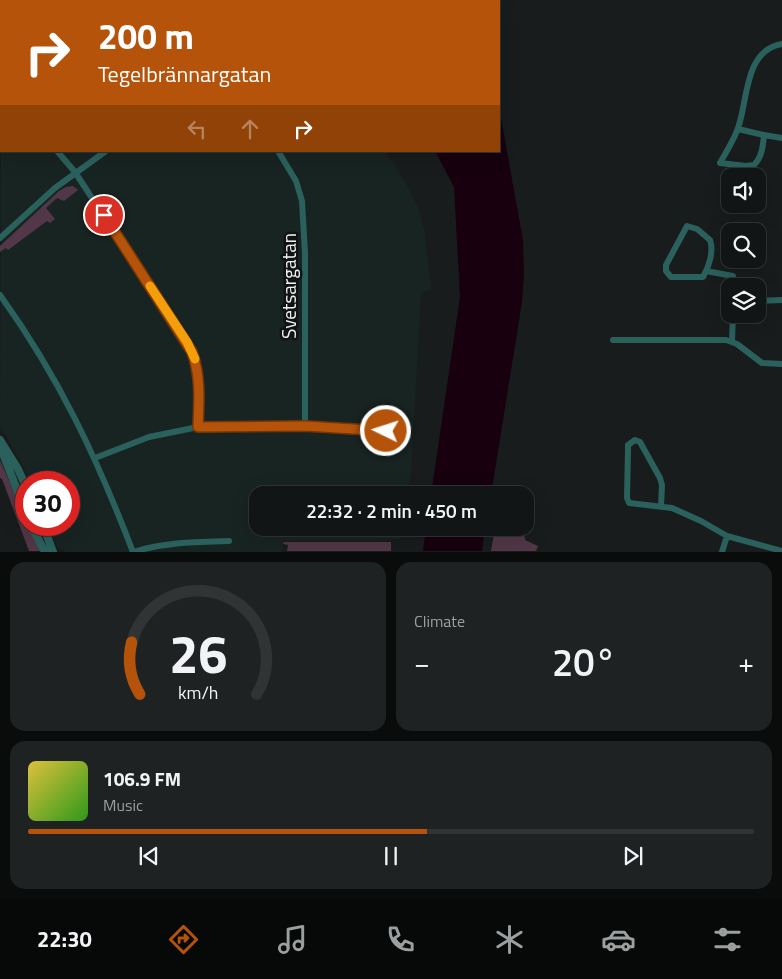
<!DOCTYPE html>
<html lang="en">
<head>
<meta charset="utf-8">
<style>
	body { margin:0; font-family:"Titillium Web",sans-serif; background:#1f2222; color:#f1f3f6; height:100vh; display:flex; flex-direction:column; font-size:19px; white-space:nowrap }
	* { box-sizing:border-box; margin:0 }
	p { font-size:16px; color:#9c9fa0 }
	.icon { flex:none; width:28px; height:28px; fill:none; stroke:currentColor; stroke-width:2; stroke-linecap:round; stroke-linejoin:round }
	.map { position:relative; height:552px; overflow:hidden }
	.details { display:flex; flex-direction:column; gap:10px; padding:10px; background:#0a0c0c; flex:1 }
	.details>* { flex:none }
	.hud { position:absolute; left:0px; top:0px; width:500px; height:152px; box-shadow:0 5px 20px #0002,0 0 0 1px #313434; background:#b45309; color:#fff; overflow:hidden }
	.controls { position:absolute; left:721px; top:168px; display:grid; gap:10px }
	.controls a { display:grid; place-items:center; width:45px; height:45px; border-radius:10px; background:#121515; box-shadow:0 5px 20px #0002,0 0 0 1px #313434; font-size:25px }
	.speed { position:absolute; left:15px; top:471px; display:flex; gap:10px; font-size:25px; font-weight:700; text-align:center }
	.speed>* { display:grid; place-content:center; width:65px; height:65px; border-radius:50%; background:#121515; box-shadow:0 5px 20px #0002,0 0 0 1px #313434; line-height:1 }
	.speed .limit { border:8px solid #d22; background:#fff; color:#111 }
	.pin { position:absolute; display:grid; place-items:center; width:42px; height:42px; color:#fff; margin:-21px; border:2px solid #fff; border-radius:50%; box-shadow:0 1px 5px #0007 }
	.me { position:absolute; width:55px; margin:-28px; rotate:274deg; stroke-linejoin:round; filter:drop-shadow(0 0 4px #0008) }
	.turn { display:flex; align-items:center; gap:18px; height:105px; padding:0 15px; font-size:22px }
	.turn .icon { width:65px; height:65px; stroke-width:2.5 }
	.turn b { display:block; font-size:35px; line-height:42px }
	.lanes { display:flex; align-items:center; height:48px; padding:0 15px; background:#0003; justify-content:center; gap:25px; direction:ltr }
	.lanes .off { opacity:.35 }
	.big { font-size:38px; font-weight:600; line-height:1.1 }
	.details .tile { flex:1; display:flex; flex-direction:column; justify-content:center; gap:8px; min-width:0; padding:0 18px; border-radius:15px; background:#1f2222 }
	.details .dial { align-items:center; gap:0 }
	.dial svg { height:130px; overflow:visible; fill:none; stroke:#313434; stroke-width:7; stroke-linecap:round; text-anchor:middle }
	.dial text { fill:#f1f3f6; stroke:none }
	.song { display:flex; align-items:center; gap:15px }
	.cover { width:60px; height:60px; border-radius:8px; background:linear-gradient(135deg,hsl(50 70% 55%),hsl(110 70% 35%)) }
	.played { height:5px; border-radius:2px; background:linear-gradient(90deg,#b45309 55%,#313434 55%) }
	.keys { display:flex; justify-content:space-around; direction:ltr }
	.heat { display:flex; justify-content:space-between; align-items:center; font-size:28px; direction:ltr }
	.details .tiles { flex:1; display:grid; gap:10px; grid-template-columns:1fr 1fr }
	.tile:last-child { grid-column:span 2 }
	.trip { position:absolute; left:249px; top:486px; width:285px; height:50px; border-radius:15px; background:#121515; box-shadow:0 5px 20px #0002,0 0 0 1px #313434; font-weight:600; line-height:50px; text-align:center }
	.dock { display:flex; height:80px; justify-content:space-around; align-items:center; background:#070808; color:#9c9fa0 }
	.dock .icon { width:35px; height:35px }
	.dock .selected { color:#b45309 }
	.dock b { font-size:22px; color:#f1f3f6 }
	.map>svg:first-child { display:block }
</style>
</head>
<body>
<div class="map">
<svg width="782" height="552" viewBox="0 0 782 552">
	<rect width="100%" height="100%" fill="#181c1c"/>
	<!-- built -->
	<path fill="#182422" d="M1,147v4h384l23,36 11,23 6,24 6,56 -10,2 -10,180 -4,23h-149v33h144l-2,11 -118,2v11h-216l-9,-5 -9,-22h21v-43h-39l-9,-20 -21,-37z"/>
	<!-- green -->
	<path fill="#513747" d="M73,186l5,4 -14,11 -7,-3 -11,10 9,11 -5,4 -3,-2 -39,29 -2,-2 -6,4v-6l59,-55 7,-4z
		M0,460l26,60v5h2l14,26h-13l-27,-72 -2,-1z
		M495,528h15l14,5 1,7 13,6 -2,5h-45z
		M284,542h107v9h-106h2l1,-6 -5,-1z"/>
	<!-- water -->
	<path fill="#18000f" d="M499,107l24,133 1,35 -2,27 -31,193h-60l29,-198 -6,-110 -19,-36h64z
		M426,528h59l-3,23h-59z"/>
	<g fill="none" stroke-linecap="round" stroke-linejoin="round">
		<!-- minor -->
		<path stroke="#2b615d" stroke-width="6" d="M782,44c-38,6 -34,57 -44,84 -4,12 -12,24 -18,35l26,3 8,-1c8,-8 9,-19 10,-30l18,3
			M738,129l26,6
			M57,151l18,21 118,181c8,24 6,48 5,74
			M278,151l18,30 6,20 3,52v173
			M687,226l10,3 13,11c4,11 -1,27 -7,37h-32l-5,-6v-6z
			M0,238l55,-50 51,-37
			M706,271l27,5v10
			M0,295c59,82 97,163 133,257
			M758,301l24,-1
			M613,340h113l11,4 25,19 20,1
			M732,341l1,-27
			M95,458l54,-21 49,-10 107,-1 94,6
			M661,506l1,-21 -2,-7 -20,-36 -5,-2 -7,5v5l-1,48 2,5 43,5 29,13 26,15 55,15
			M133,552c33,-10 62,-10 96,-11
			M722,552l5,-16"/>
		<!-- tertiary -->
		<path stroke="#2b615d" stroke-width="8" d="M117,1v-1
			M0,130l1,-1
			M0,440l18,29 8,18
			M0,446l26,67
			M31,525l14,27
			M43,525l10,27"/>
	</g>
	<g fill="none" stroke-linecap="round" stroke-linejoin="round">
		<!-- route casing -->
		<g stroke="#753606" stroke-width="12">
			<path id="route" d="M104,215l88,137c9,25 7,49 6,75l107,-1 81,5"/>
		</g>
		<!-- route -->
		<use href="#route" stroke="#b45309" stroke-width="9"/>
		<!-- slow -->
		<path stroke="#f59e0b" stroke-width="9" d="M150,286l37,56 8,17"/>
	</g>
	<g text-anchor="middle" stroke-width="5" stroke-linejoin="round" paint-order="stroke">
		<!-- street labels -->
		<g font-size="19" fill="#eef1f0" stroke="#0f1313">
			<text transform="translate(289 286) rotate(-90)" y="7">Svetsargatan</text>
		</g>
	</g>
</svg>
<div class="controls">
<a><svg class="icon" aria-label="sound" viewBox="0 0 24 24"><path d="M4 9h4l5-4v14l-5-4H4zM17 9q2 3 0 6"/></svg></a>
<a><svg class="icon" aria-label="search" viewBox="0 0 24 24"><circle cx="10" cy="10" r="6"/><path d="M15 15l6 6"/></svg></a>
<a><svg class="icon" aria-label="layers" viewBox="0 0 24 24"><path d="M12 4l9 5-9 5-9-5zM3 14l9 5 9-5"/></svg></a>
</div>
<div class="speed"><div class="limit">30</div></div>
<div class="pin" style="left:104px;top:215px;background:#d93025"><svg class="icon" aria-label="arrive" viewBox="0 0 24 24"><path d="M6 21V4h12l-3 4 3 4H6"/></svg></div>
<svg class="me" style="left:386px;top:431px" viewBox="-20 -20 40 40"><circle r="17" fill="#b45309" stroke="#fff" stroke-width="3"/><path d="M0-11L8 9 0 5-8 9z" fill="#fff"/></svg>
<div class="trip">22:32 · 2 min · 450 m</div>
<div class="hud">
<div class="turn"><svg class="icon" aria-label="right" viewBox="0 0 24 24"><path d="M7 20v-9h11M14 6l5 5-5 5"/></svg><div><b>200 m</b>Tegelbrännargatan</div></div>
<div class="lanes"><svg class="icon off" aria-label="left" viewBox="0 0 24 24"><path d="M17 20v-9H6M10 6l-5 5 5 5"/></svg><svg class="icon off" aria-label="ahead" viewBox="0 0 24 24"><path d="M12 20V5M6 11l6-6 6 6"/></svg><svg class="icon" aria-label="right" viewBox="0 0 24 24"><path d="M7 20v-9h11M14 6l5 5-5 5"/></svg></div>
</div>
</div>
<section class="details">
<div class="tiles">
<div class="tile dial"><svg viewBox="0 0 100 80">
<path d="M14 69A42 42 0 1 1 86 69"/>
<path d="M14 69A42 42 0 0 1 9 37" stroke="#b45309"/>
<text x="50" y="56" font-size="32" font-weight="700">26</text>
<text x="50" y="72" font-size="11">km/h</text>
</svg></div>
<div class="tile"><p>Climate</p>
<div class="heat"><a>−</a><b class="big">20°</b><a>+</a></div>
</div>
<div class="tile">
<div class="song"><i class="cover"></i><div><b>106.9 FM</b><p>Music</p></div></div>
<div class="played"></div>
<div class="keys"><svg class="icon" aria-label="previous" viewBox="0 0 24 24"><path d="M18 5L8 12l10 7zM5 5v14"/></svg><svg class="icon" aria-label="pause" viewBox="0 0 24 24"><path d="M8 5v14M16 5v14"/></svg><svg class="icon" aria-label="next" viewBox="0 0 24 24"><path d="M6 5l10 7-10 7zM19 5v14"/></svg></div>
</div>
</div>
</section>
<nav class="dock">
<b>22:30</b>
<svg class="icon selected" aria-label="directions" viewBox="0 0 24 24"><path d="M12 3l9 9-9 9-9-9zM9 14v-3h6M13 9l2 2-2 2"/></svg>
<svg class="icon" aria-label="music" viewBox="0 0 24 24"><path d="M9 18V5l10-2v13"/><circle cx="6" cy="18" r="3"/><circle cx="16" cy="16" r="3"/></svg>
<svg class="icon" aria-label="phone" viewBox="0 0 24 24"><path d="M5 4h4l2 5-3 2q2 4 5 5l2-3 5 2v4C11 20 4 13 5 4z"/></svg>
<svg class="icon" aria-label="climate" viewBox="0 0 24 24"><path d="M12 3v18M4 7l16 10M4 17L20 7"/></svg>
<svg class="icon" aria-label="car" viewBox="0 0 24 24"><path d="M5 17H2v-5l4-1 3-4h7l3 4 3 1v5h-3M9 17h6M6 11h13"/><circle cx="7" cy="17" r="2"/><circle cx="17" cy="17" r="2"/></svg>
<svg class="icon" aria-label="filters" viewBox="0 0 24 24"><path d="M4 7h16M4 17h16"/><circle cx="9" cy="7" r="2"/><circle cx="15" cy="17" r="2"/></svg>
</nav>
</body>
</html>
